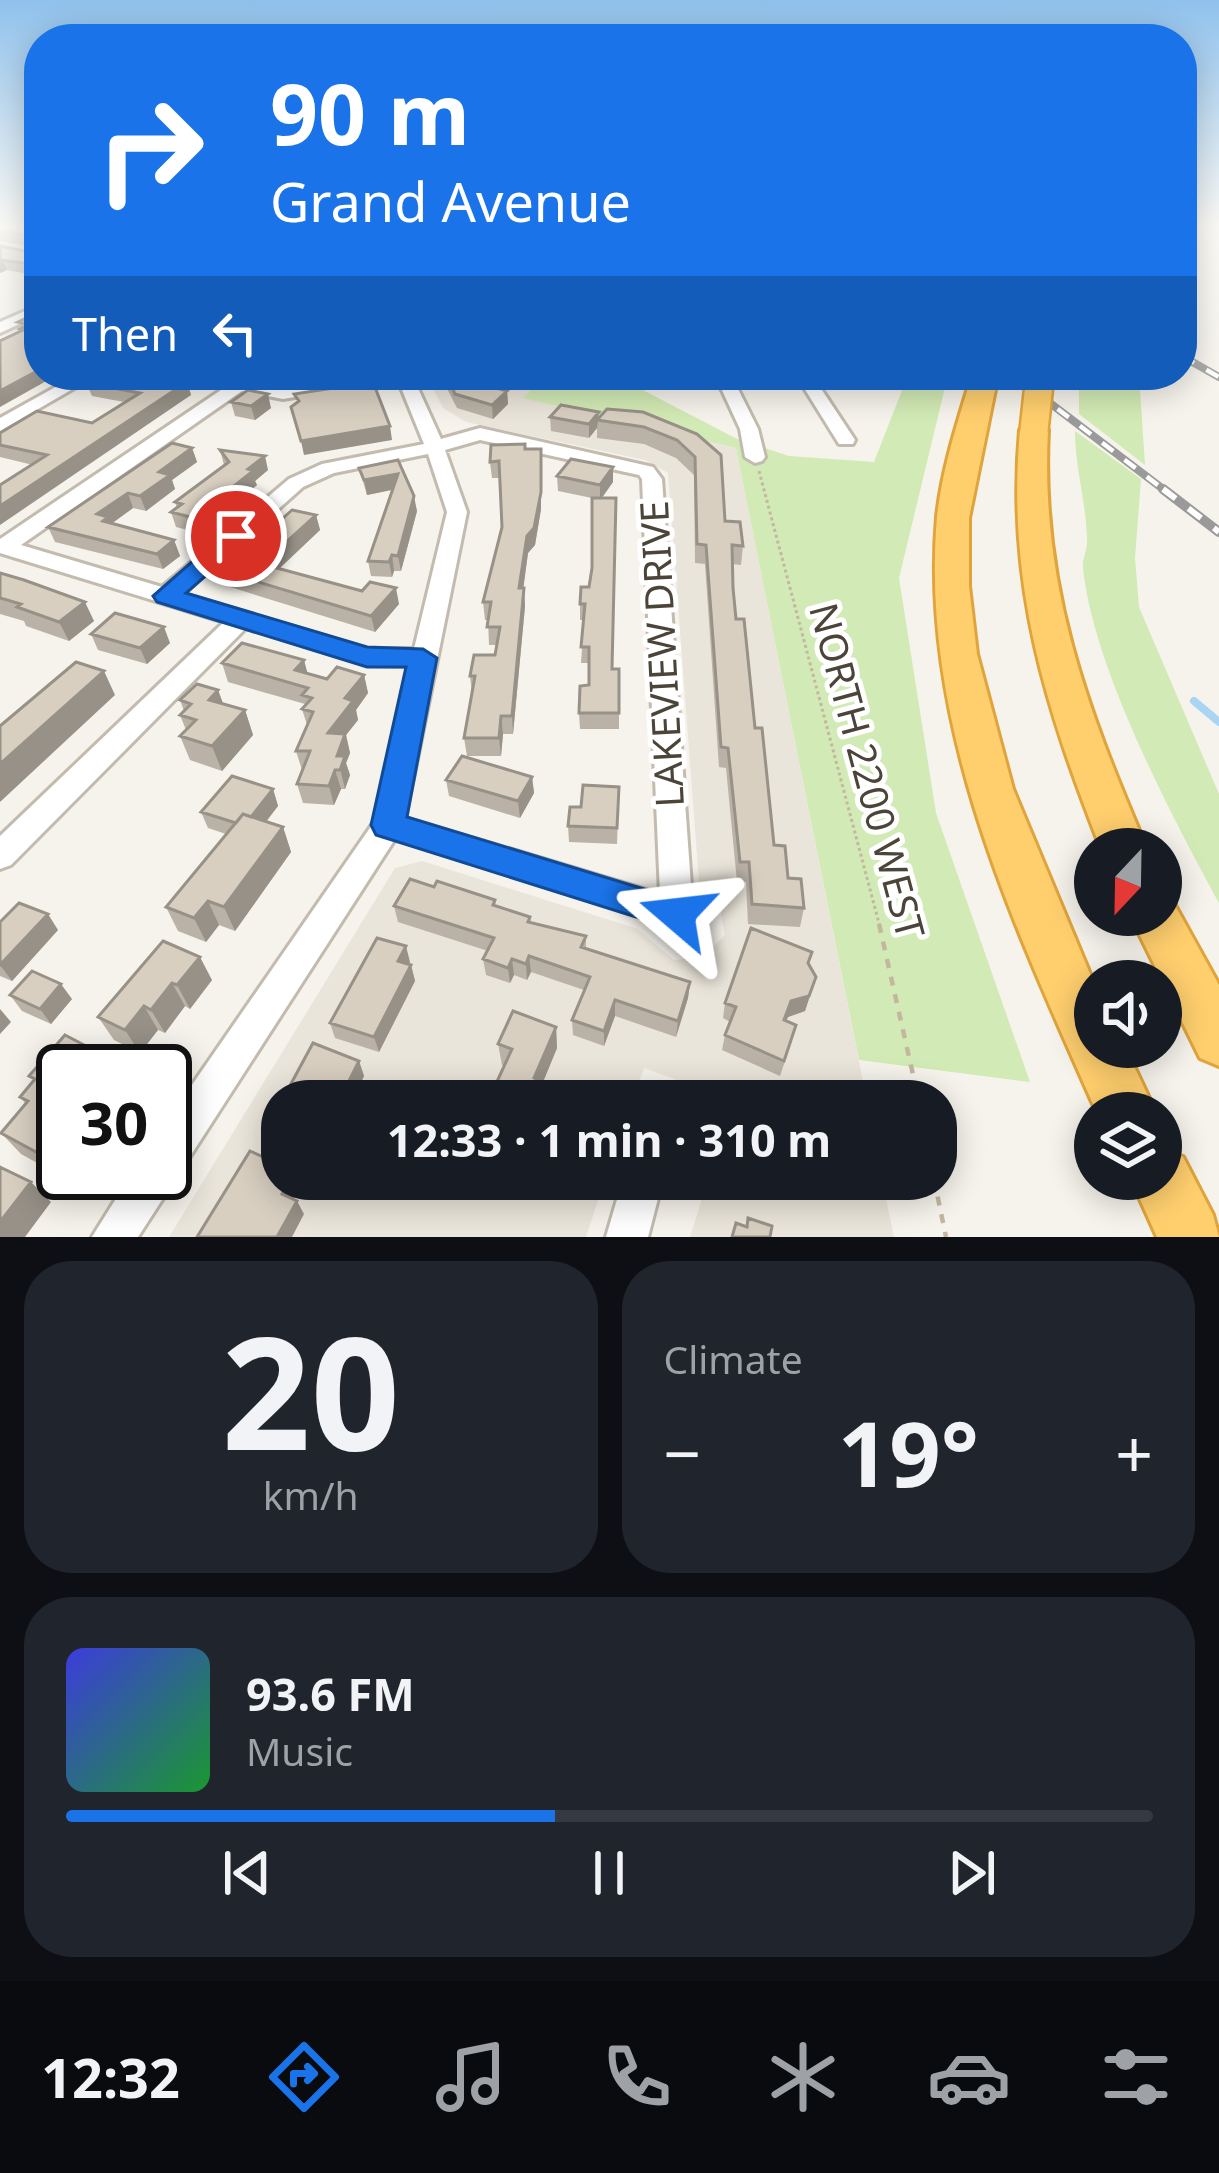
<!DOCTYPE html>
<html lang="en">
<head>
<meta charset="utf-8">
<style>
	body { margin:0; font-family:"Noto Sans",sans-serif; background:#20242c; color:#f1f3f6; height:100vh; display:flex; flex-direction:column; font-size:45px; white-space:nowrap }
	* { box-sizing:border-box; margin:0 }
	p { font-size:39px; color:#9ea1a6 }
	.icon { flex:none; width:66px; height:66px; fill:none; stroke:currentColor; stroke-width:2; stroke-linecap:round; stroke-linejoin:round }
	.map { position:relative; height:1237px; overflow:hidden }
	.panel { display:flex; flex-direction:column; gap:24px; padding:24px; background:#0d0f14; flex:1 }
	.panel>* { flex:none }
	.guide { position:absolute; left:24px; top:24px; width:1173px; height:366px; border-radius:48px; box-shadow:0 6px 30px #0003; background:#1a73e8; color:#fff; overflow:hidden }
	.needle { width:78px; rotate:202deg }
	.buttons { position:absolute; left:1074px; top:828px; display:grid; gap:24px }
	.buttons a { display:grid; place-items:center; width:108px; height:108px; border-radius:50%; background:#171b24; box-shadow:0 6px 30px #0003; font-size:60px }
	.speed { position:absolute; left:36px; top:1044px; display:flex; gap:24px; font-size:60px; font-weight:700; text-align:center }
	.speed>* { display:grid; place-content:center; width:156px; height:156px; border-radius:50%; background:#171b24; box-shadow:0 6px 30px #0003; line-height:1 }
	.speed .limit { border:6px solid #111; border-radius:18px; background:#fff; color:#111 }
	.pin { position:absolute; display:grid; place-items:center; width:102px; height:102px; color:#fff; margin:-51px; border:6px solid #fff; border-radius:50%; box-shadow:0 3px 12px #0007 }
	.me { position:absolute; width:132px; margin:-66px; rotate:287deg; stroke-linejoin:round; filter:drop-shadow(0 0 9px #0008) }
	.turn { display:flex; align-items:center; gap:42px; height:252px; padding:0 48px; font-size:54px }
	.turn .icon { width:156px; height:156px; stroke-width:2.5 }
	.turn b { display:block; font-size:84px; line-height:102px }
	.then { display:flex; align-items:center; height:114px; padding:0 48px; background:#0003; gap:24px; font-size:45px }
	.big { font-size:90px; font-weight:700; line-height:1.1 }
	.panel .card { flex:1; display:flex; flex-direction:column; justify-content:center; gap:18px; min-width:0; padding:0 42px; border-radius:48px; background:#20242c }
	.panel .dial { align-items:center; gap:0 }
	.dial b { font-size:156px; line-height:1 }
	.song { display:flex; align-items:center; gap:36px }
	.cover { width:144px; height:144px; border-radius:18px; background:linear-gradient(135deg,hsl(240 70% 55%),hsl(130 70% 35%)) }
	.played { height:12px; border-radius:6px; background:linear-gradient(90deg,#1a73e8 45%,#363941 45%) }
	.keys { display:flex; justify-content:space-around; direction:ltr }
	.heat { display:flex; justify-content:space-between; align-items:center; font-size:66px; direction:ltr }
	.panel .tiles { flex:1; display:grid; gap:24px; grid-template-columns:1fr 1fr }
	.card:last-child { grid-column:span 2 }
	.trip { position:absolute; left:261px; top:1080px; width:696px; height:120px; border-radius:48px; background:#171b24; box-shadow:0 6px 30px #0003; font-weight:700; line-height:120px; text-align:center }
	.tab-bar { display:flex; height:192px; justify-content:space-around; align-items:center; background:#090b0e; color:#9ea1a6 }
	.tab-bar .icon { width:84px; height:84px }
	.tab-bar .on { color:#1a73e8 }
	.tab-bar b { font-size:54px; color:#f1f3f6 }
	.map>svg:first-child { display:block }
</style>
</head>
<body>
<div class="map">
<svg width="1219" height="1237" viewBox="0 0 1219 1237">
	<rect width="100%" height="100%" fill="#f6f3ec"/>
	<!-- residential -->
	<path fill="#eae5da" d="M426,375h84l23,13 -8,9 211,51 131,653h-175l-2,-16 -46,-17 -12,33h-350v78h323l-19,58h-417l226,-369 27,-7 216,68 36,31 29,-3 22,-22 -5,-25 -20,-15 -32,-422 -23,-13 -179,-38 -23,-14z
		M701,1179h181l12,58h-204l13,-42z"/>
	<!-- green -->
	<path fill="#d2eab5" d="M510,375l108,2 119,62 52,17 85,6 34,-87h40l-49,203 37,235 94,269 -171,-22 -123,-612 -213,-50 10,-10z
		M1079,375h60l6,90 -66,-51z
		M1075,431l66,48 -6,79 4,49 80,187v109c-48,-88 -126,-236 -136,-335 -1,-9 4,-17 4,-26 0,-37 -12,-73 -12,-111z"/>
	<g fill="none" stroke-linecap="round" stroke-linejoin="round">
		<!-- stream -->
		<path stroke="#a9d4f2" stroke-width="8" d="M1194,701l25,21"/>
		<!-- minor casing -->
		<g stroke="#c2bbae" stroke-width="6">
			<path id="minor" d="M39,305v10l-39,18v-11z
				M77,375h20l-97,56v-13z
				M174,375h35l74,14 84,-14h45l29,64 39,-11 173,39 9,12 31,435 -4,10 -12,4 -282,-89 -257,398h-46l40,-64h33v-49l209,-302 36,-156 -43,-1 -121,-37 -235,237 -11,4v-33l224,-214 -224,-69v-14l224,-151zM398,380l26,64 -102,20 -33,15 -127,108 -141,-42 221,-154 41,8zM480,440l159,35 3,4 18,415 -255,-76 62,-306 -22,-62zM428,454l19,58 -33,137h-46l-185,-55 120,-107 31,-14z
				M715,375h16l27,54 7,28 -3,4 -7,2 -10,-6 -5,-28z
				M796,375h16l43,65 -2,4h-14z
				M623,1179h40l-15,58h-42z"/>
		</g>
		<!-- highway casing -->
		<g stroke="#e0a43c" stroke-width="6">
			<path id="highway" d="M972,375h26l-29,143v68l8,68 36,135 82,197v61h30l31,66h-59c-82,-186 -178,-387 -160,-596 5,-48 21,-96 35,-142z
				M1034,422l14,8c-8,155 39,279 99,419h-46c-55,-141 -95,-265 -81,-419z
				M1161,896l11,4 47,85v81l-19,-8 -70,-143h31z
				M1161,1149l22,8 30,58 6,22h-62l-26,-58h30z"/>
		</g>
		<!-- path-far1 -->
		<path stroke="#c4b79f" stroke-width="3" stroke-dasharray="3 3" stroke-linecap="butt" d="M759,471l121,456"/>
		<!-- path -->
		<path stroke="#c4b79f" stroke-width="4.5" stroke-dasharray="9 9" stroke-linecap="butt" d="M879,924l40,177
			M934,1179l12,58"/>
		<!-- minor -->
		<use href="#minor" fill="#fff" fill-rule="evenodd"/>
		<!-- highway -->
		<use href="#highway" fill="#ffcf6e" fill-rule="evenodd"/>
		<!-- rail-far1 casing -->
		<g stroke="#9a9a9a" stroke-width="8">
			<path id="rail-far1" d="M1182,356l37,21
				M1013,375l154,117"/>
		</g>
		<!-- rail casing -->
		<g stroke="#9a9a9a" stroke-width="10">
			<path id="rail" d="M1163,489l56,43"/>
		</g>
		<!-- rail-far1 -->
		<use href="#rail-far1" stroke="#fff" stroke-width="4.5" stroke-dasharray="14" stroke-linecap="butt"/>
		<!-- rail -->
		<use href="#rail" stroke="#fff" stroke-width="6" stroke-dasharray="16" stroke-linecap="butt"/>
		<!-- highway-bridge casing -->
		<g stroke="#e0a43c" stroke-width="32" stroke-linecap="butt">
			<path id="highway-bridge" d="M1034,430l6,-55"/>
		</g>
		<!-- highway-bridge -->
		<use href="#highway-bridge" stroke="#ffcf6e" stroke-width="27"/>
	</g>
	<!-- wall -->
	<path fill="#bab2a6" d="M0,225h39v23l-39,-7z
		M0,246l34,7 5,-4v27l-32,-6 -7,3z
		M440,375h32l4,7 31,9 1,13 -15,15 -36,-11z
		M187,382l4,13 -158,70 -33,-8v-24l92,-10 32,-21 -32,-6 -6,-13z
		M231,402l40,6 -16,12 -20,-4z
		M550,417l49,1 98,16 28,87 18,25 -2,19 -9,-1 4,55 38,226 14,33 16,30 -4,19 -52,-3 -2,-42h-9l-11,-114 -7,-1 -14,-203 -10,-1 -1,-88 -18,-17 -32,-14 -47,-6v-10l-8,10 -38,-7z
		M192,448l5,14 -25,18 3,9 -29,22 -13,-3 -22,16 63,16 6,16 -17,13 -108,-27 -7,-15z
		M525,449l16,60 -6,36 -7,8 -5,35 2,18 -12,128h-10l-2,22h-34l-3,-18 8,-45 -2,-17 25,-21 2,-10h-8l-1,-25h-3l-2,-18 19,-75 -2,-49h-8l-2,-16z
		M220,450l48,20 -13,11 2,4 -58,48 -23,-6 -5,-15 6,-4 -2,-6 49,-37z
		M398,460l19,51 -16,60h-7l-2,6 -21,-1 -3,-15 24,-71 -25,5 -8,-27z
		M557,476l56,6 -11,16 10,171h7v60h-39l-1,-16 10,-28v-22h-8l3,-43h-4v-16l9,-17 3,-19v-70l-34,-7z
		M316,515l4,15 -41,39 120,35 -24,28 -145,-45 -5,-15 12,-11 -2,-7z
		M0,573l94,48 -25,20 -43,-15 -2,-5 -24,-7z
		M91,634l79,9 -23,21 -49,-14z
		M304,660l3,13 20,6 37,-4 4,18 -12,17 2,10 -12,15 4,18 -4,10 4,12 -5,14h-4l-7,16 -31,-2 -6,-19 5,-14 -6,-19 11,-26 -5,-16 3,-5 -77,-22 -6,-19z
		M218,690l5,14 22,6 8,25 -31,36 -32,-11 -10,-24 6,-6 -6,-15 4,-4 -4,-11z
		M532,777l2,16 -14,25 -71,-22 -3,-16z
		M619,787l-2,57 -48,-2 -1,-16 13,-19z
		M273,789l5,17 -12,16 17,5 8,25 -56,79 -16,-6 -13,17 -28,-11 -12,-24 60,-73 -18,-6 -7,-16z
		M434,887l61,13 1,6 34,11 1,6 55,13v13l104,33 -2,16 -12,39 -61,-21 -11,30 -31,-11 -1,-15 12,-30 -53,-18 -4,8 -13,-5 -4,8 -24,-8 -3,-16 5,-8 -90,-29 -4,-16z
		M0,922l58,8 -46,51 -12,-5z
		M163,941l49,39 -22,29 -5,-3 -20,27 -7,-3 -18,23 -26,-13 -16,-23z
		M406,946l3,18 2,1 4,16 -36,71 -44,-14 -5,-15z
		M809,964l7,13 -11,34 -17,6 -2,4 6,19 -12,36 -58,-26 3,-15 5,-13 -7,-4 2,-15z
		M10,995l62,4 -21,25 -29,-13z
		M556,1027l1,21 -14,34 -41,-17 -4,-21z
		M313,1043l46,18 5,15 -12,25h-70v33l-10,-15z
		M63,1071v95l-6,8 -36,-20 -20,-21 25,-29 -6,-7 14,-16 -5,-5z
		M504,1179h28l-4,10z"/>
	<!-- shaded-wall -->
	<path fill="#979187" d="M2,259l5,11 -7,3v-13z
		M39,370v5h18l-57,32v-16z
		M187,382l4,13 -191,130v-19z
		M507,391l1,13 -15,15 -1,-14z
		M268,394l3,14 -16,12 -4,-14z
		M599,412l-2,16 -8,10v-14z
		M390,426l2,14 -88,15 -3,-14z
		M192,448l5,14 -25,18 3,9 -29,22 -6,-15 19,-24z
		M265,456l3,14 -13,11 2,4 -58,48 -5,-15z
		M541,465v44l-6,36 -7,8 -7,53 -2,-18 8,-52z
		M613,467v15l-13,18v-15z
		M398,474l2,14 -33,7 -3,-15z
		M128,493l5,15 -22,16 4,8 -18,-18z
		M414,496l3,15 -16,60 -3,-15z
		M316,515l4,15 -53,50 -5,-16z
		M174,540l6,16 -17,13 -6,-15z
		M392,555l2,16 -2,6 -3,-15z
		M396,588l3,16 -24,28 -4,-16z
		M524,588l1,18 -12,128 -1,-18z
		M85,602l9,19 -25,20 -10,-19z
		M164,627l6,16 -23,21 -7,-16z
		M304,660l5,19 -14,-9z
		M104,671l11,24 -115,107v-38z
		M364,675l4,18 -12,17 2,10 -12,15 4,18 -4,10 4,12 -5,14 -8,-33 -9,-23 17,-35z
		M218,690l9,24 -18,-14z
		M245,710l8,25 -31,36 -10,-25z
		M501,716l2,18 -2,22 -2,-18z
		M335,770l6,19 -7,16 -5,-19z
		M532,777l2,16 -14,25 -2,-17z
		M273,789l5,17 -28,36 -7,-16z
		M283,827l8,25 -56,79 -11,-24z
		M208,901l11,24 -13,17 -12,-24z
		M48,914l10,16 -46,51 -12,-16z
		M406,946l4,16 -8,15 -4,-16z
		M529,956l2,16 -4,8 -1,-16z
		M200,957l12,23 -22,29 -13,-24z
		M512,959l2,16 -4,8 -2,-15z
		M411,965l4,16 -36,71 -5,-15z
		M816,977l-11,34 -17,6 -7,18 10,-34z
		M690,982l-2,16 -12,39 2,-16z
		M172,983l13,23 -20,27 -14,-23z
		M61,984l11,15 -21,25 -11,-15z
		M615,1000v16l-11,30v-15z
		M144,1006l14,24 -18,23 -15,-23z
		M0,1009l11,13 -11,12z
		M556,1027l1,21 -21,51 -2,-21z
		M359,1061l5,15 -12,25h-13z
		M63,1121v45l-6,8 -19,-21z
		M281,1165l1,14h6l-7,12 -8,-14z
		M31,1182l20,20 -26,35h-25v-15z
		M288,1183l7,14 -6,10 -7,-13z
		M297,1201l7,13 -12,23h-15z"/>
	<!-- building -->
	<path fill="#d8cfc1" stroke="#979187" stroke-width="3" d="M0,225h39v23l-3,-11 -36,-7z
		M0,246l34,7 5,-4v16l-39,-5z
		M39,312v27l-8,4 8,2v25l-39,21v-50l23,-11 -3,-1 9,-5 -11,-2z
		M99,375h57l31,7 -187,124v-21l47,-30 -47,-10v-12l37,-22 55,12 48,-30 -54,-10z
		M446,375h26l4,7 31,9 -15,14 -37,-11z
		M373,382l17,44 -89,15 -10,-34 8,-6 -5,-7z
		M248,390l20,4 -17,12 -20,-4z
		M561,405l38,7 -10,12 -39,-7z
		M607,409l36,3 54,22 24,21 4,66 15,1 3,24 -11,-1 1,43 3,31h8l11,109h7l12,117 11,1 3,32 13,1 3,29 -52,-4 -3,-42h-9l-12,-114 -7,-1 -15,-202 -9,-1 -2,-87 -18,-17 -33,-13 -47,-7z
		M172,443l20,5 -33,24 11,3 -30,21 -12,-3 -31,21 11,3 -5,4 71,19 -17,14 -109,-27z
		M525,444v5h16v43l-7,36 -7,8 -8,52h5l-12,128h-11l-2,22h-35l11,-62h-5l4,-21h21l5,-28h-13l4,-25h-8l19,-75 -3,-66 -9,1 1,-17z
		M220,450l45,6 -17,13 5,2 -59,47 -23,-6 11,-8 -7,-2 54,-40z
		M571,459l42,8 -13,18 -43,-9z
		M398,460l16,36 -16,60 -6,-1 -3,7 -21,-1 30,-87 -34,6 -5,-12z
		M592,498h24l-4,171h7v44h-40l1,-27 9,-1v-38h-8l4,-43h-5l1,-17h8l3,-19z
		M292,510l24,5 -54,49 100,27 8,-9 26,6 -25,28 -146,-44 18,-16 -8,-2 13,-11 6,1z
		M0,573l24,7 61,22 -26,20 -42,-15 4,-3 -21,-6z
		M115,613l49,14 -24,21 -49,-14z
		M242,643l62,17 -9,10 32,9 10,-12 27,8 -19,23 8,3 -25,32 17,1 -8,22h8l-5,14h-5l-6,16 -32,-2 13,-33h-14l17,-39 -11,-3 10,-11 -10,-3 6,-7 -86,-25z
		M76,662l28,9 -104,93v-38z
		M197,684l21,6 -9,10 36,10 -33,36 -32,-10 16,-16 -16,-5 11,-11 -11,-4z
		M462,756l70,21 -14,24 -72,-21z
		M232,776l41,13 -22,28 -8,-3 -7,9 -35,-11z
		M583,785l36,2 -2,41 -49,-2 2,-19h11z
		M243,814l40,13 -59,80 -16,-6 -14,17 -28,-11z
		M410,879l24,8 3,-6 58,19 -2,5 37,12 -2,5 58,14 -5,11 109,35 -12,39 -63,-21 -11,31 -32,-11 18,-43 -61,-21 -3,8 -14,-5 -4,9 -25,-9 11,-21 -100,-32z
		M19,903l29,11 -48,51v-43z
		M751,928l61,24 -4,11 8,14 -7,19 -18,5 -7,19 12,5 -12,36 -59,-26 11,-28 -11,-4z
		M377,938l29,8 -8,15 13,4 -37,72 -44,-14z
		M163,941l37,16 -23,28 -5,-2 -21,27 -7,-4 -19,24 -27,-13z
		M32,971l29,13 -21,25 -30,-14z
		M513,1011l43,16 -22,51 39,16 -3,7h-82l24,-52 -14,-5z
		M65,1035l61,32 -3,4h-60v50l-25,32 -37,-20 27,-32 -8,-4 15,-18 -6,-3z
		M313,1043l46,18 -20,40h-57v22l-10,-4z
		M250,1151l31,14 -8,12 15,6 -6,11 15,7 -20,36h-80z
		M0,1167l31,15 -31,40z
		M748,1218l24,8 -2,11h-38l4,-14 11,4z"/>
	<!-- sky -->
	<linearGradient id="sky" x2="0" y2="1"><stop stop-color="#8fc1ec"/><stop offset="0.57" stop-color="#fbfaf6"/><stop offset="1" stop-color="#fbfaf6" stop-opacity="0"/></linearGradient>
	<rect width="1219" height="398" fill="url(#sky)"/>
	<!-- route -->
	<path fill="#1a73e8" stroke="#114b97" stroke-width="3" d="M236,529l8,2v11l-58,51 181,54 56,2 14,9 -30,159 283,86 5,11 -5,12 -13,4 -301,-95 -5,-10 35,-158h-39l-210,-65 -4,-6 74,-65z"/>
	<g text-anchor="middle" stroke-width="10" stroke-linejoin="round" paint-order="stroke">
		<!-- street labels -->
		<g font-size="39" fill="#4b4439" stroke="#fff">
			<text transform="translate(662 654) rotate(-93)" y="14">LAKEVIEW DRIVE</text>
			<text transform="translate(867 771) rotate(75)" y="14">NORTH 2200 WEST</text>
		</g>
	</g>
</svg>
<div class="buttons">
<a><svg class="needle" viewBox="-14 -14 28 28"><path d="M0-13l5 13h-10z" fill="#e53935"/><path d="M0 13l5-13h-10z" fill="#9ea1a6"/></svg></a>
<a><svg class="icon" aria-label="sound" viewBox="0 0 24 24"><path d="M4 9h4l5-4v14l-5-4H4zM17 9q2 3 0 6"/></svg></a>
<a><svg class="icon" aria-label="layers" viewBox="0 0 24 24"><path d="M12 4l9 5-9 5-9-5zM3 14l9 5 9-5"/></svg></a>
</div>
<div class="speed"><div class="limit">30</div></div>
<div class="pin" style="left:236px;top:536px;background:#d93025"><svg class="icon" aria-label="arrive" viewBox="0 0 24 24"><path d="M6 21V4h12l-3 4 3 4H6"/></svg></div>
<svg class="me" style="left:677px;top:914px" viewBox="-20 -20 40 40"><path d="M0-17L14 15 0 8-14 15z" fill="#1a73e8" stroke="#fff" stroke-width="4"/></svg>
<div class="trip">12:33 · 1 min · 310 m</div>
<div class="guide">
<div class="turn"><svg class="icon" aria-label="right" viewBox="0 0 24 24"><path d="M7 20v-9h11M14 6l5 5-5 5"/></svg><div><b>90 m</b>Grand Avenue</div></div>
<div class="then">Then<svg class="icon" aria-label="left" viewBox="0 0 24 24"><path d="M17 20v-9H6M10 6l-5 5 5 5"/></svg></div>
</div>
</div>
<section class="panel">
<div class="tiles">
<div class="card dial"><b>20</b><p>km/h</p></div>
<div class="card"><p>Climate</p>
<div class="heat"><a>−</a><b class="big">19°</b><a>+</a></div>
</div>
<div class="card">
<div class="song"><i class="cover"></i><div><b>93.6 FM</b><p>Music</p></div></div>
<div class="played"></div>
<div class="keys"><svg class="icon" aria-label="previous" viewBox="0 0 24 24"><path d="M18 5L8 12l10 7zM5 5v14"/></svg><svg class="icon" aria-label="pause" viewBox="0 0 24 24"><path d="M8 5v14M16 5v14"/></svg><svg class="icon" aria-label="next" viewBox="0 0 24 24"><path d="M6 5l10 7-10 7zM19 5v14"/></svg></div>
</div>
</div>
</section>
<nav class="tab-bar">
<b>12:32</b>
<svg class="icon on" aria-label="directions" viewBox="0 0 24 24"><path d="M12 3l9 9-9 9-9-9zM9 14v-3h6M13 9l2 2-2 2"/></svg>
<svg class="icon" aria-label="music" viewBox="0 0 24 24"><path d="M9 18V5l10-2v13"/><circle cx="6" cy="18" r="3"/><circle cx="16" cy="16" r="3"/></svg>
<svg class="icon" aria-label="phone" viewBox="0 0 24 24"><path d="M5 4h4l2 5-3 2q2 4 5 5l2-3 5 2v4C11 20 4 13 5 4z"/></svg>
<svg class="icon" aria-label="climate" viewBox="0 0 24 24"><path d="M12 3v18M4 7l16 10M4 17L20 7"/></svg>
<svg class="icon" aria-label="car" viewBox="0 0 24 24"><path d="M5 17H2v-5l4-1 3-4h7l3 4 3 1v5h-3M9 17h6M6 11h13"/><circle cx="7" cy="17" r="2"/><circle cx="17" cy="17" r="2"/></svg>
<svg class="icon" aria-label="filters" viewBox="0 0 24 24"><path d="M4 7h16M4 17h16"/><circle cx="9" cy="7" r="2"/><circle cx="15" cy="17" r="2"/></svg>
</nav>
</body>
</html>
